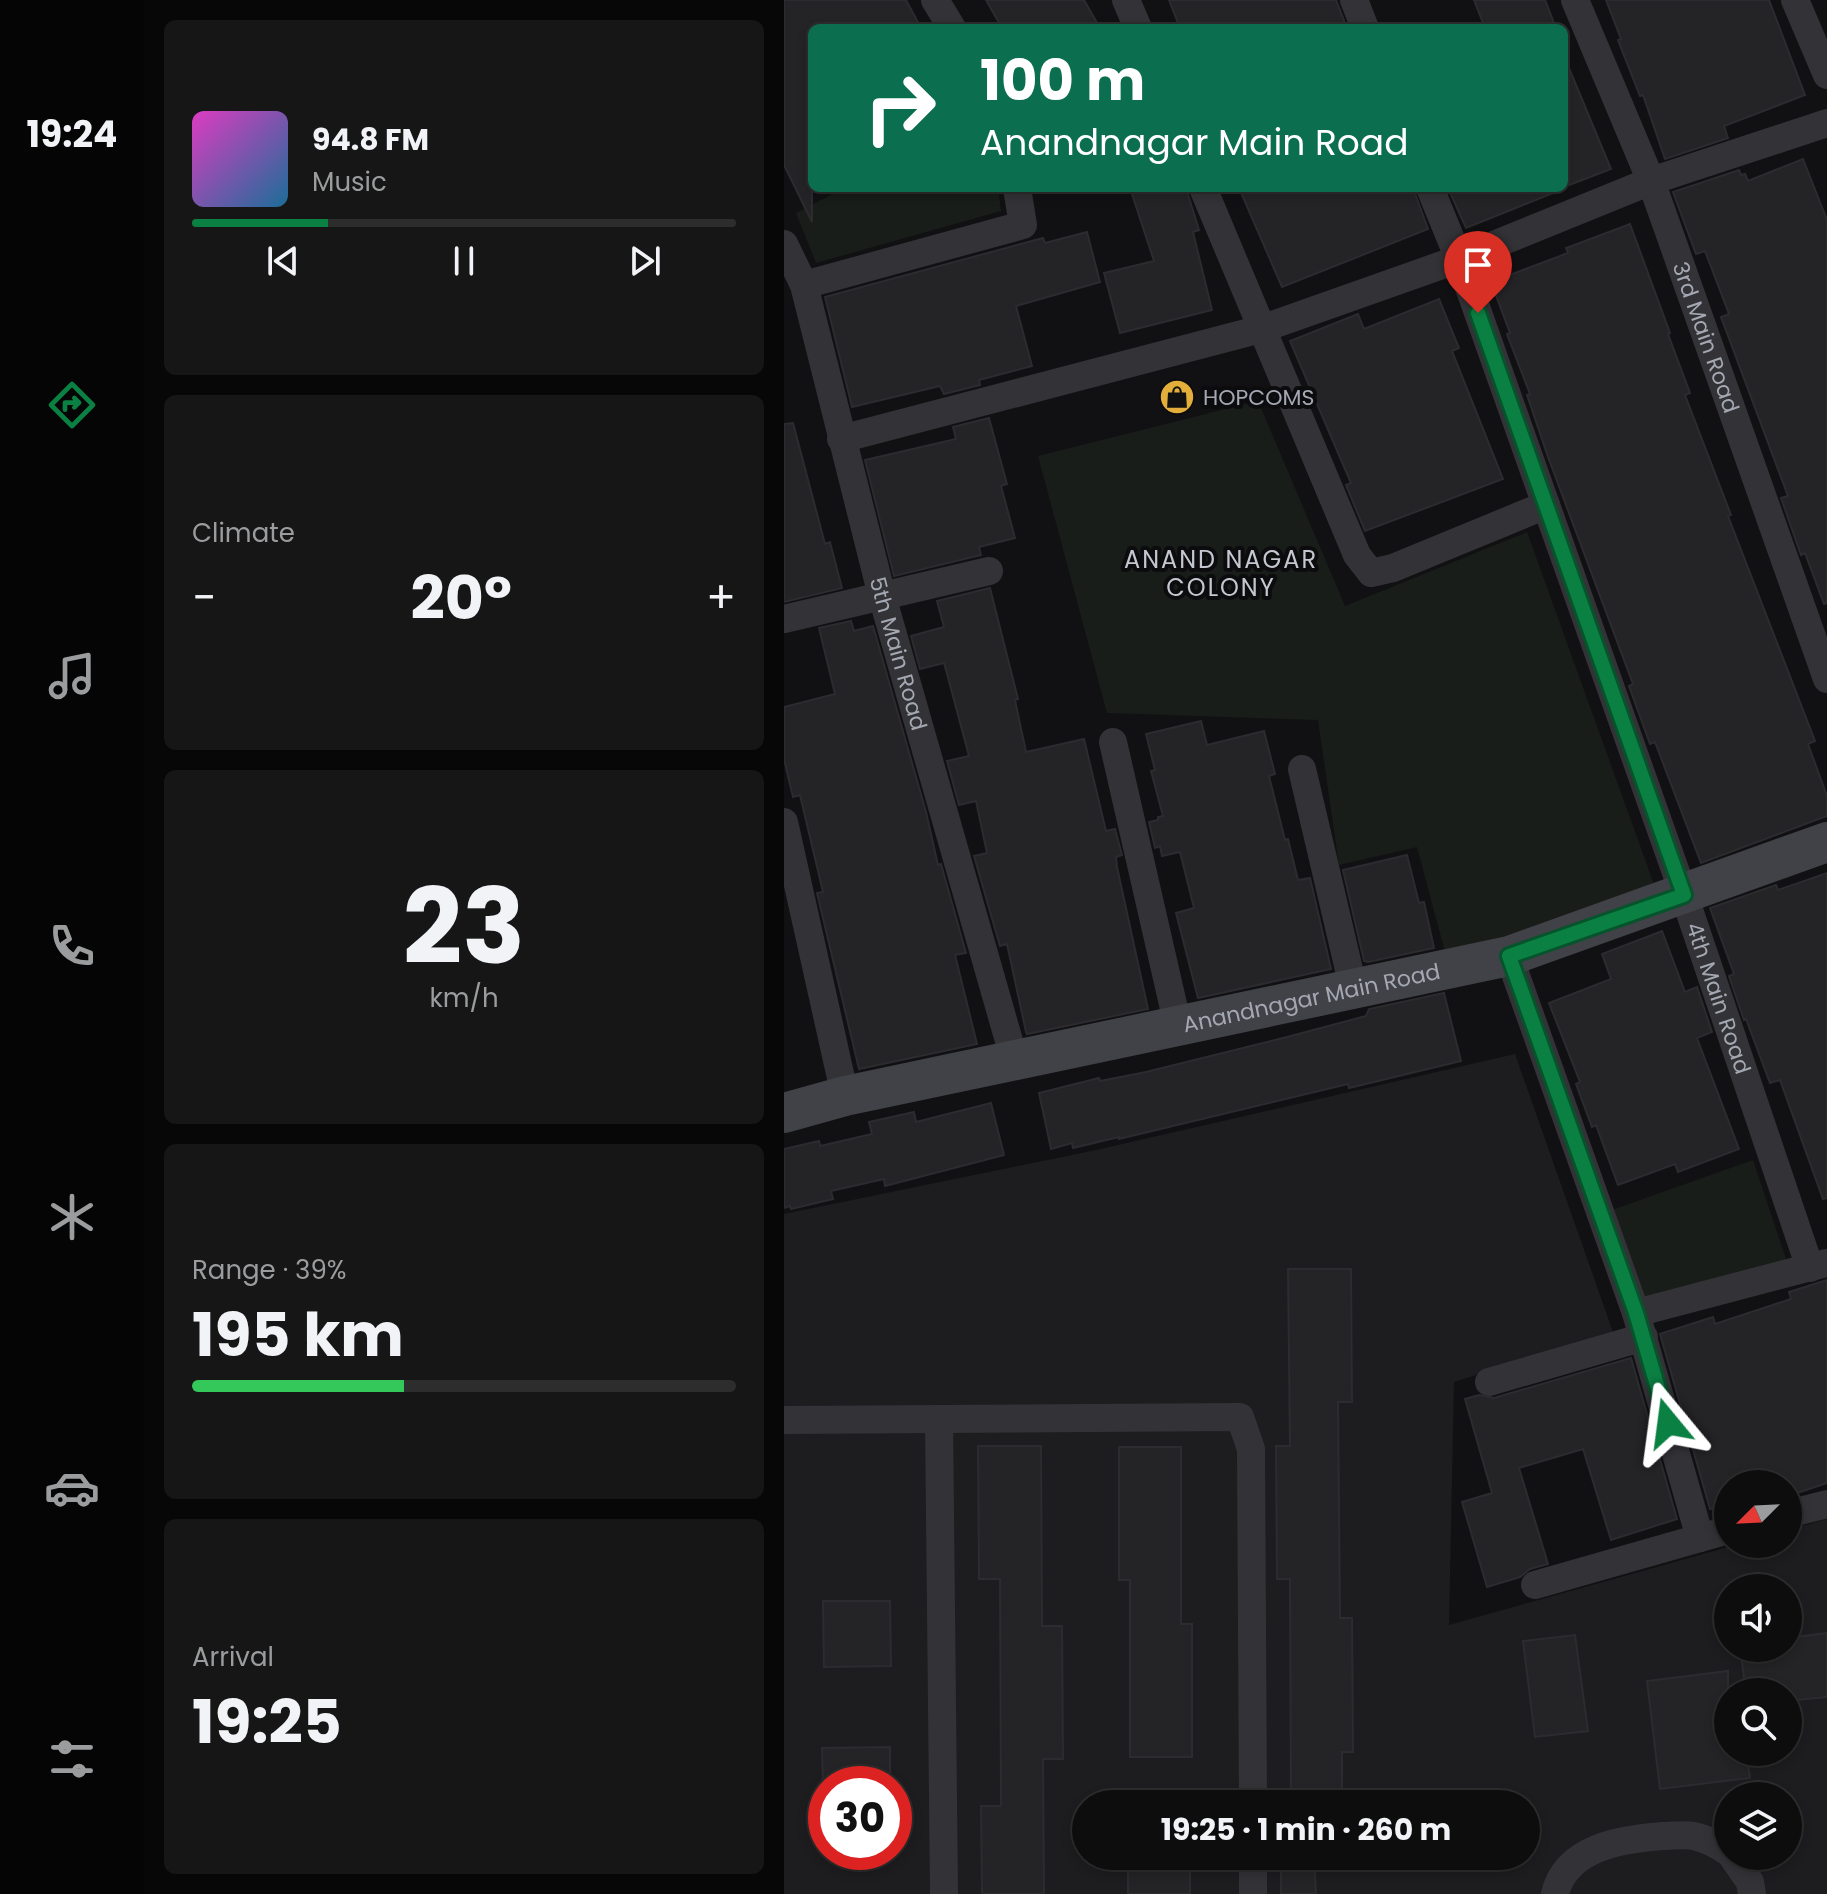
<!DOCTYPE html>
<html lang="en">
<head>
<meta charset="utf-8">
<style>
	body { margin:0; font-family:Poppins,sans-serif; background:#161617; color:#f1f3f6; height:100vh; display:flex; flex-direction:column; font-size:30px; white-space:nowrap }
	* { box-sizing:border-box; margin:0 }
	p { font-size:26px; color:#9a9c9e }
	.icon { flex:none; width:44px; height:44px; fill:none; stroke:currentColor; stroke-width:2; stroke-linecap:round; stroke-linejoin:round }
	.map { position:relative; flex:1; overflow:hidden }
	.side { display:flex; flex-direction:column; gap:20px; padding:20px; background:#070708; width:640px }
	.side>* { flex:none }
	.hud { position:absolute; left:24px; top:24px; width:760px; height:168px; border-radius:12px; box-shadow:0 4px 12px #0003,0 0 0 2px #2d2d2e; background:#0b6e4f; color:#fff; overflow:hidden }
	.needle { width:52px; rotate:246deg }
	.tools { position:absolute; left:930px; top:1470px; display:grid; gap:16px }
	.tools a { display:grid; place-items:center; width:88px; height:88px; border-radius:50%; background:#0d0d0e; box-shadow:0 4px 12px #0003,0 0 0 2px #2d2d2e; font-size:40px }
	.speed { position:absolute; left:24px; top:1766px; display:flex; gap:16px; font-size:40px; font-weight:700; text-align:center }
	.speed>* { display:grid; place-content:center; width:104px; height:104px; border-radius:50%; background:#0d0d0e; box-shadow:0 4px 12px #0003,0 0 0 2px #2d2d2e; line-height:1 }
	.speed .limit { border:12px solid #d22; background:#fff; color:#111 }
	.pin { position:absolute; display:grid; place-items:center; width:68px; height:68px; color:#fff; margin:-82px -34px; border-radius:50% 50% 50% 0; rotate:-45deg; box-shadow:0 0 8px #0007 }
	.pin .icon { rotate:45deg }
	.me { position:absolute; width:88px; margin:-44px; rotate:344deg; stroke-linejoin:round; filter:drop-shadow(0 0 6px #0008) }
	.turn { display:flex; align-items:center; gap:28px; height:168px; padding:0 40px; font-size:36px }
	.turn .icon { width:104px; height:104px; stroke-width:2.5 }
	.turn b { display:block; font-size:56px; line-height:68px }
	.big { font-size:60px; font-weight:700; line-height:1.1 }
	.side .tile { flex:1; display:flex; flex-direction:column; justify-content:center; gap:12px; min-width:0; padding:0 28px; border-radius:12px; background:#161617 }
	.side .dial { align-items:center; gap:0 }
	.dial b { font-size:104px; line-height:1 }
	.song { display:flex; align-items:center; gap:24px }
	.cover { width:96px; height:96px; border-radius:12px; background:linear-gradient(135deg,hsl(310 70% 55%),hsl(200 70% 35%)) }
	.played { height:8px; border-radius:4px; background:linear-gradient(90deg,#0b8043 25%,#2d2d2e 25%) }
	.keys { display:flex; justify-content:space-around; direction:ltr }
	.heat { display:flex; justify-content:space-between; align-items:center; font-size:44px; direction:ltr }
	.charge { height:12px; border-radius:6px; background:linear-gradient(90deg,#34c759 39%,#2d2d2e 0) }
	.trip { position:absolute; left:288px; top:1790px; width:468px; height:80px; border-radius:40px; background:#0d0d0e; box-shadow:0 4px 12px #0003,0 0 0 2px #2d2d2e; font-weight:700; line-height:80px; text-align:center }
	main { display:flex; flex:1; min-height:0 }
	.dock { display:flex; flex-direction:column; width:144px; justify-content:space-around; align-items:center; background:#050506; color:#9a9c9e }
	.dock .icon { width:56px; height:56px }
	.dock .selected { color:#0b8043 }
	.dock b { font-size:36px; color:#f1f3f6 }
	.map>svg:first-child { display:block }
</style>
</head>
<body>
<main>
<nav class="dock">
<b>19:24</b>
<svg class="icon selected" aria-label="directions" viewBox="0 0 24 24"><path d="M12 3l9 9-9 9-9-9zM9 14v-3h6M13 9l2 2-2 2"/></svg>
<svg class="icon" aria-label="music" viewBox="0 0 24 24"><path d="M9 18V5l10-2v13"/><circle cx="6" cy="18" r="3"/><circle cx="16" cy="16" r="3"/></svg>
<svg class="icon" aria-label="phone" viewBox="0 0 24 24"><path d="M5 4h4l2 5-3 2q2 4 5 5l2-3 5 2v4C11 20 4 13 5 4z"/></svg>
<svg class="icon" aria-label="climate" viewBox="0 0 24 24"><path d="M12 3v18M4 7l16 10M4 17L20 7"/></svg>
<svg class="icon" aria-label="car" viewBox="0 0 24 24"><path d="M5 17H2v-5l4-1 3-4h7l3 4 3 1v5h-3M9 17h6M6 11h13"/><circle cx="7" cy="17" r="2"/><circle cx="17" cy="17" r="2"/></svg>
<svg class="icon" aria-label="filters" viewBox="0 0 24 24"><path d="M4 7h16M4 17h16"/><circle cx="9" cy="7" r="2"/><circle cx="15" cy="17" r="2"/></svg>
</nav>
<section class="side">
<div class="tile">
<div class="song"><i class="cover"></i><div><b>94.8 FM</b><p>Music</p></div></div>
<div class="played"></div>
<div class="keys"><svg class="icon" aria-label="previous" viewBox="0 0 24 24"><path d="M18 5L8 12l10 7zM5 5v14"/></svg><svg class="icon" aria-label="pause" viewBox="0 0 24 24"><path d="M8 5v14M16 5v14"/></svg><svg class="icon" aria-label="next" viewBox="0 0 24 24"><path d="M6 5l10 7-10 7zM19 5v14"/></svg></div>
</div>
<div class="tile"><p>Climate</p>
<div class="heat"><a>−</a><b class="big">20°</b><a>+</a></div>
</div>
<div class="tile dial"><b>23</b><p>km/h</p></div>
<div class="tile"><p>Range · 39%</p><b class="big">195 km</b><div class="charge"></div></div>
<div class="tile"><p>Arrival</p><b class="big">19:25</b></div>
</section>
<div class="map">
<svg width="1043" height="1894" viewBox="0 0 1043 1894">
	<rect width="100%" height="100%" fill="#111113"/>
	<!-- built -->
	<path fill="#1d1d20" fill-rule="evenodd" d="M731,1054l98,278 -159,50 -5,243 290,-81h49v-14l39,-11v375h-1043v-680l312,-64zM944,1588h60v60h-60zM944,1692h60v60h-60zM42,1784h68v68h-68zM944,1796h60v60h-60zM302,1804h440v52h-440z"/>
	<!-- green -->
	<path fill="#181d19" d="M60,188h154l3,23 -185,52 -20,-50z
		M474,401l87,205 182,-74 128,355 -156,53 -54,12 -28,-105 -78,18 -21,-145 -211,-7 -69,-257z
		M969,1160l34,102 -143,37 -35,-88z"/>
	<!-- building -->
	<path fill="#242427" stroke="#2c2b2f" stroke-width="2" d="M0,0h122l15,28h-109v194l-28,-57z
		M202,0h98l16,28h-98z
		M385,0h167l11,28h-167z
		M690,0h71l11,28h-71z
		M822,0h163l36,95 -81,31 4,12 -63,21 -22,-64 -3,1 -22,-56 3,-1z
		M780,56l47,113 -47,18z
		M1019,159l24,61v383l-3,1 -19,-51 -4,2 -20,-57 7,-2 -67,-179 8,-3 -24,-63 -9,3 -23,-62 66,-22 2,5 4,-1 3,7z
		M346,188h56l13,42 -6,2 19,78 -92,23 -16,-60 50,-12z
		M455,188h174l15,41 -146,58z
		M664,188h115v1l-97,39z
		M846,224l40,109 -2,1 22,59 -5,2 46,120 -3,1 87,225 -7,3 19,52v20l-126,47 -46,-121 -5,2 -21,-58 4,-2 -85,-227 -21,-62 3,-1 -23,-60 3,-1 -19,-51 77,-29 -2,-5z
		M303,232l13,50 -84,24 16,60 -53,14 1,5 -36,9 -4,-8 -88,21 -27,-110 218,-59 2,5z
		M655,299l20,49 -7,3 51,128 -138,52 -19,-46 5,-2 -61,-142 68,-27 6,15z
		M205,418l18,66 -6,2 14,52 -36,9 2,8 -87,21 -29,-116 91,-21 -3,-12z
		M9,423l32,121 5,-2 12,46 -58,14v-178z
		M206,588l28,111 -3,1 11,52 58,-13 22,92 9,-2 7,26 -6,2 1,10 31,142 -121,25 -1,-2 -19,-88 -7,2 -26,-90 13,-3 -11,-52 -17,4 -12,-44 22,-5 -23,-86 -2,-7 -24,6 -9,-33 33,-9 -7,-26z
		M67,621l3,10 19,-5 53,186 12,53 3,-1 25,89 -11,2 22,89 -118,25 -42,-176 6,-1 -23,-97 -7,2 -9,-38v-52l51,-13 -16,-66z
		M417,721l6,24 57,-14 11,43 -6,2 16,64 3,-1 10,41 12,-2 21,91 -133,29 -22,-85 18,-5 -14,-56 -18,4 -2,-10 -5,2 -6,-26 9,-2v-3l5,-1 -12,-45 4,-1 -9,-36z
		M623,855l12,48 5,-1 10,46 -66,14 -4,-1 -21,-91z
		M1043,873v325l-4,1 -43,-119 -10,3 -24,-64 -2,1 -15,-44 5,-2 -24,-66 66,-23 2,5z
		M878,931l23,61 12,-5 15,45 -15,6 42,111 -61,23 -3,-8 -57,21 -22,-60 -4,2 -16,-43 4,-2 -31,-79 62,-24 -9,-25z
		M660,993l17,68 -112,27 -1,-4 -229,55v-2l-46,11 -1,-5 -21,6 -12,-56 60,-15 1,3 46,-9 141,-35 79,-21 3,-7z
		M207,1103l13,52 -119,31 -1,-7 -53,12 2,8 -42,10 -1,-3 -6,2v-59l35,-8 1,5 52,-12 -3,-12 45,-10 2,10z
		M504,1269h63l1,133h-14l2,216h12l1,134h-11v52h-51l-1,-225h-13l-1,-133h14z
		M1043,1280v203l-39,13v-12h-60v20l-18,5 -50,-175 53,-17 2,7 76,-25 -2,-7z
		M847,1358l46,161 -66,21 -28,-91 -64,19 29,96 -18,5 -10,8 -33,10 -25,-85 30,-9 -27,-94 14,-4 15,3z
		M194,1446h63l1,180h20l1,133h-20l1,135h-62l-1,-88h20l-1,-227h-21z
		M335,1447h62v177h11v133h-62v-177h-11z
		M39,1601h67l1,65 -67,1z
		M1043,1633v64l-39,4v-9h-42l-6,-44h48v-10z
		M791,1635l13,96 -53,6 -12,-96z
		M944,1671v81h18l4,26 -90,11 -13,-108z
		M106,1747v37h-67l-1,-36z
		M344,1856h62v38h-62z
		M497,1856h33l2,38h-35z"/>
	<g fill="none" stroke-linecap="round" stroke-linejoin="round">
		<!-- street -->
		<g stroke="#333337" stroke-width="28">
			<path d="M151,0l17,28"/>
			<path d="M342,0l12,28"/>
			<path d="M570,0l11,28"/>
			<path id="s1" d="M791,0l76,181 176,498"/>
			<path d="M1011,0l32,75"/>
			<path d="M419,188l154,367 14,18 22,-5 153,-63"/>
			<path id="s2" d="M646,188l29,71 225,636 126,373"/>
			<path id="s3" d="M0,244l20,41 78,311 133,466"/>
			<path d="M20,285l219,-60 -6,-37"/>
			<path d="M57,439l420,-110 198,-70 192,-78 176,-58"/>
			<path d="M0,619l205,-48"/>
			<path d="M329,742l65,284"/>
			<path d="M518,769l52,222"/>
			<path d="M0,822l61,274"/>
			<path d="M725,956l127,357"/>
			<path d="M705,1382l155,-45"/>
			<path d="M0,1420l456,-3 11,32 2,355"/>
			<path d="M155,1420l5,474"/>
			<path d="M1004,1514l39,-10"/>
			<path d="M944,1530l-28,8 -64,-225 190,-50"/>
			<path d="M751,1585l165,-47"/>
			<path d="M469,1856v38"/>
			<path d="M948,1856l18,26 2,12"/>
			<path d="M771,1894c11,-47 67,-55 108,-58 10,0 21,-2 31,0 13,3 23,8 34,16"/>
		</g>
		<!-- secondary -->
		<path stroke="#414247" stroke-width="40" id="s4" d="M0,1113l61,-17 664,-140 318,-114"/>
	</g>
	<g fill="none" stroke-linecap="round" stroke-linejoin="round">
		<!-- route casing -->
		<g stroke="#07532c" stroke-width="20">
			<path id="route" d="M694,313l206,582 -175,61 127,357 32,110"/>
		</g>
		<!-- route -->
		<use href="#route" stroke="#0b8043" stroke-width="14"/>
	</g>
	<!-- icons -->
	<defs>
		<g id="shop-disc" transform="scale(1.8)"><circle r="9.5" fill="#e3ae39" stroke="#0c0c0e"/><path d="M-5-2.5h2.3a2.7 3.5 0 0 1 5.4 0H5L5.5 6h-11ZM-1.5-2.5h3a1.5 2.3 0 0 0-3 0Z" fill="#111"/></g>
	</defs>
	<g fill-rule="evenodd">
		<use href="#shop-disc" x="393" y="397"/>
	</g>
	<g text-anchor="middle" stroke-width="8" stroke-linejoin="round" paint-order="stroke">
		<!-- street labels -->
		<g font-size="22" fill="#a4a8b2" stroke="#0c0c0e">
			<text dy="8" stroke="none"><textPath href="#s1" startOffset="362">3rd Main Road</textPath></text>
			<text dy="8" stroke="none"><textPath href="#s3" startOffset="426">5th Main Road</textPath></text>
			<text dy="8" stroke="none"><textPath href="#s4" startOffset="540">Anandnagar Main Road</textPath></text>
			<text dy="8" stroke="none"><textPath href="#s2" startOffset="860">4th Main Road</textPath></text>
		</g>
		<!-- poi labels -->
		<g font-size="22" fill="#a4a8b2" stroke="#0c0c0e" text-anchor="start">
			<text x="419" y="405">HOPCOMS</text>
		</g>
		<!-- neighbourhood labels -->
		<g font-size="24" letter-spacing="2" fill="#c4c7cf" stroke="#0c0c0e">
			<text x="437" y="568">ANAND NAGAR<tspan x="437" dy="28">COLONY</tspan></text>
		</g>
	</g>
</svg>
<div class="tools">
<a><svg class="needle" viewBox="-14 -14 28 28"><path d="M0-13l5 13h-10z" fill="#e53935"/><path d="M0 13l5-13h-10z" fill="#9a9c9e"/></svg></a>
<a><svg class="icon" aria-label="sound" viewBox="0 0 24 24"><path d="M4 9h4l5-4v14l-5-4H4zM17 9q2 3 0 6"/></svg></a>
<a><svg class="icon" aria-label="search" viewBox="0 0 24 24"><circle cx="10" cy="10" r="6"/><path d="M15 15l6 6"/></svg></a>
<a><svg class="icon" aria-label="layers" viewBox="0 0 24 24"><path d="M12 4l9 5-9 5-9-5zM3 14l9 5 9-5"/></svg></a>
</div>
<div class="speed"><div class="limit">30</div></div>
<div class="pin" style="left:694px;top:313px;background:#d93025"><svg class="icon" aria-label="arrive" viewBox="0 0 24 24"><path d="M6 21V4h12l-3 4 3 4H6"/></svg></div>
<svg class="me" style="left:884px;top:1423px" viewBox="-20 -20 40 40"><path d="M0-17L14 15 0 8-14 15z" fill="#0b8043" stroke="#fff" stroke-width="4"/></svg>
<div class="trip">19:25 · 1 min · 260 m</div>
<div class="hud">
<div class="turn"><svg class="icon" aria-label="right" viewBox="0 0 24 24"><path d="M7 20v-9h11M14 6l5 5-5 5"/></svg><div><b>100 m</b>Anandnagar Main Road</div></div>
</div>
</div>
</main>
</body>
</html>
